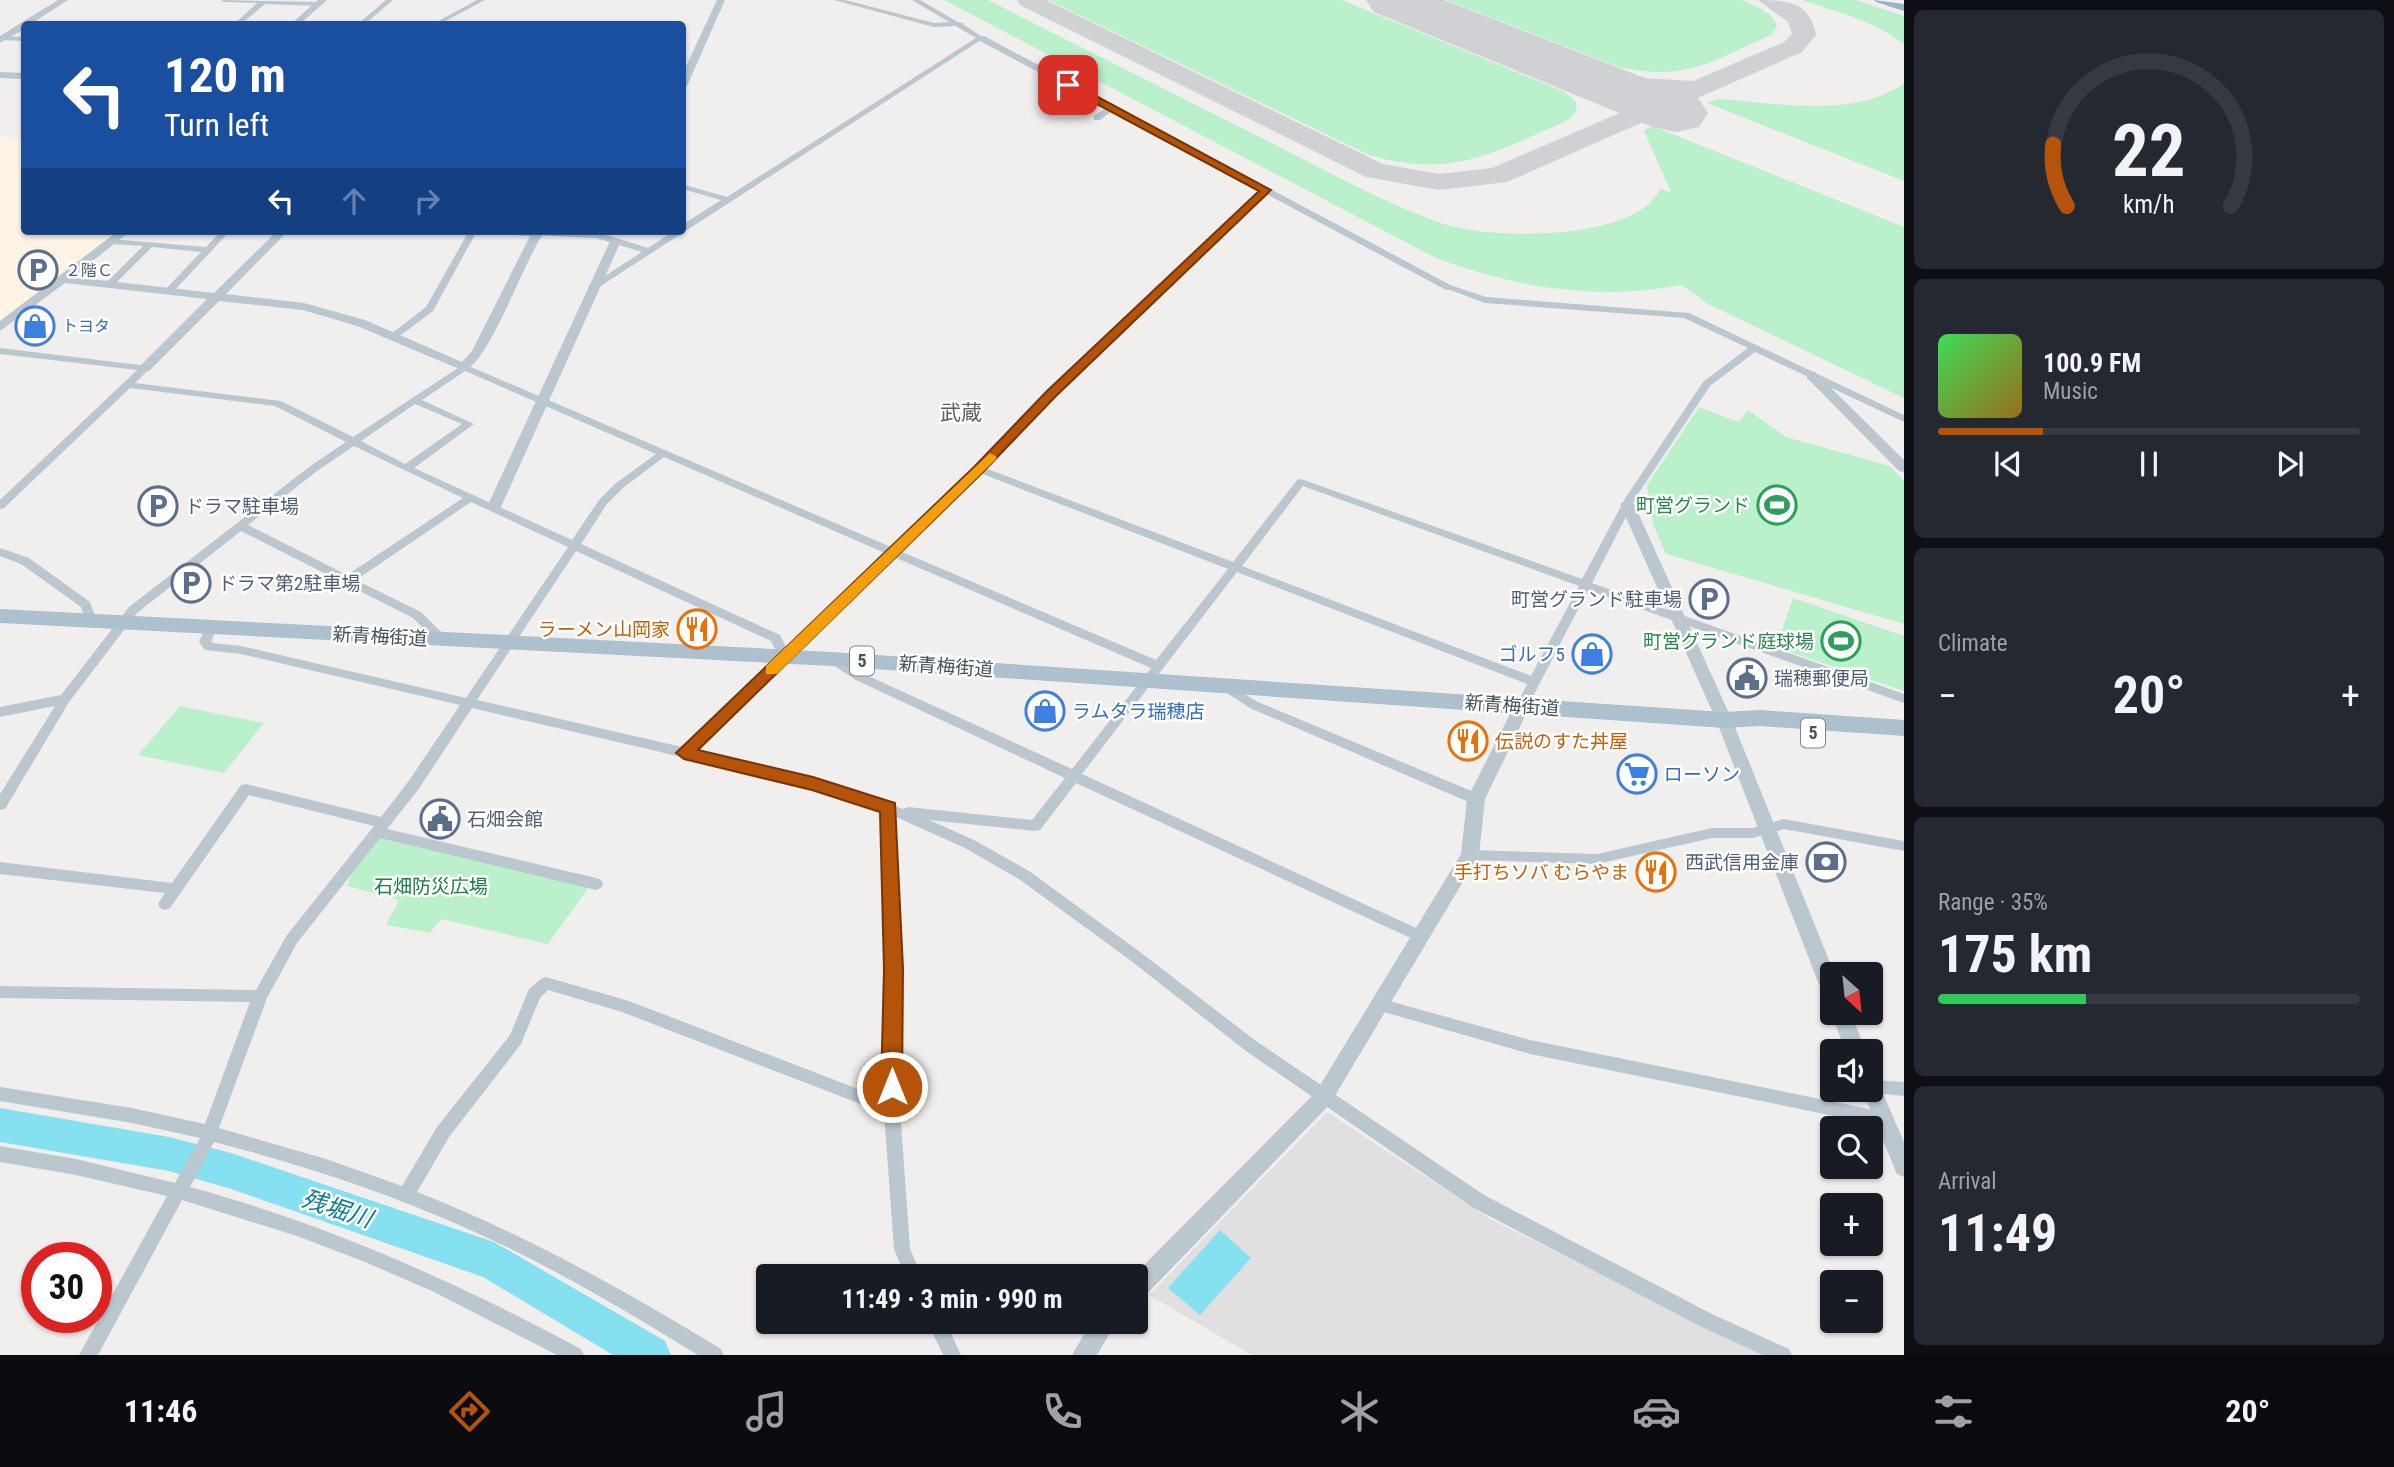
<!DOCTYPE html>
<html lang="en">
<head>
<meta charset="utf-8">
<style>
	body { margin:0; font-family:"Roboto Condensed","Noto Sans JP",sans-serif; background:#242831; color:#f1f3f6; height:100vh; display:flex; flex-direction:column; font-size:26px; white-space:nowrap }
	* { box-sizing:border-box; margin:0 }
	p { font-size:23px; color:#9ea1a6 }
	.icon { flex:none; width:38px; height:38px; fill:none; stroke:currentColor; stroke-width:2; stroke-linecap:round; stroke-linejoin:round }
	.map { position:relative; flex:1; overflow:hidden }
	.sheet { display:flex; flex-direction:column; gap:10px; padding:10px; background:#0d0f14; width:490px }
	.sheet>* { flex:none }
	.top-card { position:absolute; left:21px; top:21px; width:665px; height:214px; border-radius:7px; box-shadow:0 2px 5px #0004; background:#1a4fa0; color:#fff; overflow:hidden }
	.needle { width:46px; rotate:153deg }
	.controls { position:absolute; left:1820px; top:962px; display:grid; gap:14px }
	.controls a { display:grid; place-items:center; width:63px; height:63px; border-radius:7px; background:#171b24; box-shadow:0 2px 5px #0004; font-size:35px }
	.speed { position:absolute; left:21px; top:1242px; display:flex; gap:14px; font-size:35px; font-weight:700; text-align:center }
	.speed>* { display:grid; place-content:center; width:91px; height:91px; border-radius:50%; background:#171b24; box-shadow:0 2px 5px #0004; line-height:1 }
	.speed .limit { border:10px solid #d22; background:#fff; color:#111 }
	.pin { position:absolute; display:grid; place-items:center; width:60px; height:60px; color:#fff; margin:-30px; border-radius:14px; box-shadow:0 4px 10px #0006 }
	.me { position:absolute; width:77px; margin:-38px; rotate:0deg; stroke-linejoin:round; filter:drop-shadow(0 0 5px #0008) }
	.turn { display:flex; align-items:center; gap:24px; height:147px; padding:0 28px; font-size:32px }
	.turn .icon { width:91px; height:91px; stroke-width:2.5 }
	.turn b { display:block; font-size:49px; line-height:60px }
	.lanes { display:flex; align-items:center; height:66px; padding:0 28px; background:#0003; justify-content:center; gap:35px; direction:ltr }
	.lanes .off { opacity:.35 }
	.big { font-size:52px; font-weight:700; line-height:1.1 }
	.sheet .widget { flex:1; display:flex; flex-direction:column; justify-content:center; gap:10px; min-width:0; padding:0 24px; border-radius:10px; background:#242831 }
	.sheet .dial { align-items:center; gap:0 }
	.dial svg { height:182px; overflow:visible; fill:none; stroke:#363941; stroke-width:7; stroke-linecap:round; text-anchor:middle }
	.dial text { fill:#f1f3f6; stroke:none }
	.song { display:flex; align-items:center; gap:21px }
	.cover { width:84px; height:84px; border-radius:10px; background:linear-gradient(135deg,hsl(130 70% 55%),hsl(40 70% 35%)) }
	.played { height:7px; border-radius:4px; background:linear-gradient(90deg,#b45309 25%,#363941 25%) }
	.keys { display:flex; justify-content:space-around; direction:ltr }
	.heat { display:flex; justify-content:space-between; align-items:center; font-size:38px; direction:ltr }
	.charge { height:10px; border-radius:5px; background:linear-gradient(90deg,#34c759 35%,#363941 0) }
	.trip { position:absolute; left:756px; top:1264px; width:392px; height:70px; border-radius:7px; background:#171b24; box-shadow:0 2px 5px #0004; font-weight:700; line-height:70px; text-align:center }
	.menu { display:flex; height:112px; justify-content:space-around; align-items:center; background:#090b0e; color:#9ea1a6 }
	.menu .icon { width:49px; height:49px }
	.menu .on { color:#b45309 }
	.menu b { font-size:32px; color:#f1f3f6 }
	main { display:flex; flex:1; min-height:0 }
	.map>svg:first-child { display:block }
</style>
</head>
<body>
<main>
<div class="map">
<svg width="1904" height="1355" viewBox="0 0 1904 1355">
	<rect width="100%" height="100%" fill="#f1eeee"/>
	<!-- commercial -->
	<path fill="#fdf4e6" d="M0,136l24,3v92h96l-120,91z"/>
	<!-- education -->
	<path fill="#e2dfe0" d="M1327,1112l165,108 273,135h-513l-103,-60z"/>
	<!-- green -->
	<path fill="#baf1cb" d="M944,0h44c93,47 187,94 280,141 57,29 113,61 173,82 47,17 195,19 219,-34l11,3 -27,-61 8,-5 252,101v171l-196,-94 -26,-19c-85,16 -165,3 -246,-27z
		M1048,0h294l223,92 11,10c2,11 -3,14 -12,20 -74,32 -112,57 -195,33z
		M1446,0h296c14,6 31,12 35,27l-6,8c-60,26 -85,47 -152,32z
		M1802,0h54l48,16v28c-30,-23 -66,-32 -102,-44z
		M1904,83v98l-197,-78 10,-4c59,3 136,21 187,-16z
		M1699,407l40,15 9,-12 38,27 104,29 14,15v143l-238,-70 -13,-30 -6,-39z
		M1793,598l111,38v55l-128,-44z
		M180,706l84,17 -40,50 -86,-18z
		M378,837l211,50 -41,57 -107,-25 -11,14 -44,-8 13,-25 -52,-14 9,-23z"/>
	<!-- water -->
	<path fill="#85e1ef" d="M1220,1230l31,28 -51,57 -32,-27z"/>
	<g fill="none" stroke-linecap="round" stroke-linejoin="round">
		<!-- river -->
		<path fill="#85e1ef" fill-rule="evenodd" d="M0,1108l169,29 62,16 263,89 171,99 6,14h-58l-130,-78 -252,-88 -62,-18 -169,-29z"/>
		<!-- taxiway -->
		<path fill="#d0d1d4" fill-rule="evenodd" d="M1017,0h29l337,164 56,10 53,-6 172,-74 -39,-1 -58,-15 -3,-5 3,-5 9,-2 49,11 68,4 91,-39 8,-8 -4,-12 -30,-22c28,0 52,1 58,35l-14,17 -295,130 -68,8 -73,-13 -346,-172z"/>
		<!-- runway -->
		<path fill="#d0d1d4" fill-rule="evenodd" d="M1366,0h78l255,99 9,14 -9,14 -23,5 -23,-5 -279,-115z"/>
		<!-- minor -->
		<path fill="#bbc7ce" fill-rule="evenodd" d="M221,0l98,2 3,2 -3,2 -54,-2 -24,20h-7l23,-21 -33,-1z
			M386,0h7l-28,24h-7z
			M477,0h8l-45,24h-7z
			M834,0h11l89,23 15,-1 -37,-22h8l38,22 5,1 1,2 20,13 -388,251h-6l-2,-2 54,-35 -46,-14 -61,-3 -1,-2 2,-2 61,1 51,16 26,-17h8v-6l39,-25 -39,-11v-5l45,13 249,-159 -20,-12 -22,1z
			M0,36l24,1v4l-22,-1z
			M1109,106l7,2 -16,12h-6v-4z
			M1263,188l7,2 -215,206 -70,72 248,94 64,-82 4,-1 281,100 44,-82 77,-115 45,-34 -64,-30 -199,-15 -40,-15 5,-3 36,12 203,16 215,102v7l-149,-70 -45,34 -74,111 -44,86 312,111v9l-316,-113 -60,116 -6,4 -6,-4 11,-22 -290,-112 -155,202 345,159 2,4 -2,4 -5,2 -5,-2 -341,-158 -36,47 -5,1 -106,-11 45,20 55,31 111,81 116,89 228,154 228,119 77,35 3,6h-29l-63,-29 -228,-119 -226,-156 -116,-91 -111,-81 -54,-31 -69,-31 4,152v140l10,140 12,27h-17l-11,-27 -10,-136 -262,-101 -74,-22 -8,8 -19,46 -72,93 -32,55c107,42 206,97 304,157l3,6h-26c-62,-38 -124,-75 -189,-107 -94,-46 -194,-80 -295,-106l-24,45c137,37 266,95 391,162l3,6h-27l-125,-64 -67,-29 -68,-26 -115,-36 -84,155h-19l88,-159 -91,-21 -76,-13v-16l76,13 99,24 25,-45 -68,-15 -132,-22v-14l132,21 73,16 45,-122 -250,-4v-12l256,4 31,-55 87,-109 -125,-31 -79,113 -5,2 -5,-2 -2,-4 7,-11 -165,-19v-12l172,21 69,-98 5,-1 135,33 27,-35 52,-77 -219,-51 -36,-4 -6,-8 8,-18 4,-1 6,4 -6,15 2,1 28,3 225,52 102,-151 -97,-45 -115,78 65,32 24,24 2,3 -6,4 -4,-1 -24,-24 -172,-87 -104,82 -68,89 -64,107 -5,1v-16l55,-88 -55,11v-10l61,-12 68,-88 180,-140 37,-25 -71,-36 -145,-18 -126,120 -4,1v-9l137,-130 -137,-16v-6l148,18v4l-13,13 146,18 72,36 111,-73 427,183 83,-80 73,-75zM465,371l191,83 -41,30 -16,16 -27,40 -158,-72 60,-44 -52,-24zM415,404l47,20 -57,40 -44,-23zM354,446l109,52 -116,77 -99,-50 69,-54zM664,457l221,96 -99,94 -6,-12 -199,-91 26,-40 16,-16zM980,473l248,96 -72,91 -256,-109zM1303,486l276,100 -48,90 -289,-110zM576,551l195,90 7,14 -96,92 -205,-47zM894,557l257,111 -79,101 -208,-95 -28,-18h-8l-2,3 2,3 28,18 209,98 -33,42 -124,-13 -5,2c-67,-26 -138,-42 -208,-59zM472,708l321,75 89,29 4,157 -2,130 -255,-98 -83,-24 -5,2 -12,10 -19,46 -73,92 -35,59 -76,-27 -107,-31 48,-130 30,-55 83,-105 216,52 5,-2 2,-4 -2,-4 -5,-2 -209,-49 31,-39z
			M221,231h9l-58,62 -3,1 -5,-3 37,-39 -49,-5 -40,40h-6l-2,-2 39,-39 -31,-2 -3,-1v-4l97,8z
			M469,231h8l-44,80 -36,27h-6v-4l35,-27z
			M0,548l29,10 61,44 7,19 -2,3h-8l-6,-17 -60,-43 -21,-8z
			M1226,683l32,19 223,93 2,4 -2,4h-10l-221,-95 -28,-18 -2,-3 2,-3z
			M1784,819l120,22v10l-120,-22 -31,9h-41l-115,26 -127,-4 -5,-1 -2,-4 2,-4 5,-1 127,4 115,-26h41z
			M1382,999l148,41 354,72 6,2 2,5 -2,5 -6,2 -354,-72 -153,-44 -2,-5 2,-5z
			M1871,1080l33,2v14l-39,-4v-2h6z
			M927,1321h18l16,34h-18z"/>
		<!-- tertiary -->
		<path fill="#bbc7ce" fill-rule="evenodd" d="M58,0h10l-37,24h-7v5l-24,14v-7z
			M318,0h9l-27,24h-9z
			M717,0h8l-38,86 -5,3v-14z
			M978,36h6l472,252 -2,2h-8l-468,-250z
			M0,72l24,1v6l-24,-1z
			M118,231h12l-57,46 141,16 63,-62h11l-62,63 78,9 61,17 97,42 10,-11 58,-115 -29,-2 -5,-3h47l1,2c-20,27 -54,128 -80,138l-107,-45 -54,-16 -84,-9 -70,70 -4,1 -6,-4 2,-3 66,-66 -142,-16 -65,48v-10z
			M611,239l10,2 -120,266 -2,3h-10l-2,-3z
			M1811,371l4,1 89,88v12l-5,-1 -92,-93v-6z
			M1627,500l7,4 98,216 103,255h-3v25l-7,-2 -3,-6 -106,-272 -96,-216z
			M1522,700l8,6 -45,93 -6,56 -149,249 -186,193 -8,3v-24h-3l183,-184 145,-238 6,-55 47,-93z
			M1832,1011v2h19l15,39h-20l-15,-39z
			M1871,1079l7,3 26,60v35l-7,-3 -35,-84h9z
			M1092,1321h25l-20,34h-25z"/>
		<!-- primary -->
		<path fill="#acc0ce" fill-rule="evenodd" d="M0,609l832,43 892,60 36,-2 144,10v16l-144,-10 -36,2 -892,-62 -832,-43z"/>
		<!-- trunk -->
		<path fill="#98b2c6" fill-rule="evenodd" d="M1874,0l30,4v7l-28,-9z"/>
	</g>
	<!-- route -->
	<path fill="#b45309" stroke="#753606" stroke-width="2" d="M1065,83h7l199,107 -215,206 -73,76 -285,278 115,27 82,26 8,166 -1,118 -3,7 -7,2 -8,-2 -3,-7 3,-118 -4,-157 -68,-22 -128,-31 -8,-6 298,-286 73,-76 212,-200 -194,-104z"/>
	<!-- slow -->
	<path fill="#f59e0b" d="M990,453l7,4 -2,3 -218,214h-11v-8z"/>
	<!-- icons -->
	<defs>
		<g id="parking-ring" transform="scale(2.0125)"><circle r="9.5" fill="#fff" stroke="#5c6f8a" stroke-width="1.5"/><path d="M-3.5-5.5H1a3.5 3.5 0 0 1 0 7H-1V5.5H-3.5ZM-1-3.4V-.6H.8a1.4 1.4 0 0 0 0-2.8Z" fill="#5c6f8a"/></g>
		<g id="shop-ring" transform="scale(2.0125)"><circle r="9.5" fill="#fff" stroke="#3f7fe0" stroke-width="1.5"/><path d="M-5-2.5h2.3a2.7 3.5 0 0 1 5.4 0H5L5.5 6h-11ZM-1.5-2.5h3a1.5 2.3 0 0 0-3 0Z" fill="#3f7fe0"/></g>
		<g id="stadium-ring" transform="scale(2.0125)"><circle r="9.5" fill="#fff" stroke="#2e9e5b" stroke-width="1.5"/><path d="M0-5a6.5 5 0 1 0 0 10a6.5 5 0 1 0 0-10ZM-3.5-1.8h7v3.6h-7Z" fill="#2e9e5b"/></g>
		<g id="restaurant-ring" transform="scale(2.0125)"><circle r="9.5" fill="#fff" stroke="#e8710a" stroke-width="1.5"/><path d="M-5-6h1v4h1v-4h1v4h1v-4h1v5L-1.5 .5V6h-2V.5L-5-1ZM5-6V6H3V1.5H1.5Q1.5-4 5-6Z" fill="#e8710a"/></g>
		<g id="civic-ring" transform="scale(2.0125)"><circle r="9.5" fill="#fff" stroke="#5c6f8a" stroke-width="1.5"/><path d="M-.6-6.5H3V-4.5H.6V-3L4-1V1h2V6H-6V1h2V-1L-.6-3ZM-1.2 2.5V6h2.4V2.5Z" fill="#5c6f8a"/></g>
		<g id="supermarket-ring" transform="scale(2.0125)"><circle r="9.5" fill="#fff" stroke="#3f7fe0" stroke-width="1.5"/><path d="M-6-5.5h2.5l.6 2H6L4.5 2H-2.5L-4.4-4H-6ZM-1.5 3.2a1.3 1.3 0 1 0 .1 0ZM3 3.2a1.3 1.3 0 1 0 .1 0Z" fill="#3f7fe0"/></g>
		<g id="bank-ring" transform="scale(2.0125)"><circle r="9.5" fill="#fff" stroke="#5c6f8a" stroke-width="1.5"/><path d="M-6-4H6V4H-6ZM0-2.3a2.3 2.3 0 1 0 0 4.6a2.3 2.3 0 1 0 0-4.6Z" fill="#5c6f8a"/></g>
	</defs>
	<g fill-rule="evenodd">
		<use href="#parking-ring" x="38" y="270"/>
		<use href="#shop-ring" x="35" y="326"/>
		<use href="#stadium-ring" x="1777" y="505"/>
		<use href="#parking-ring" x="158" y="506"/>
		<use href="#parking-ring" x="191" y="583"/>
		<use href="#parking-ring" x="1709" y="599"/>
		<use href="#restaurant-ring" x="697" y="629"/>
		<use href="#stadium-ring" x="1841" y="641"/>
		<use href="#shop-ring" x="1592" y="654"/>
		<use href="#civic-ring" x="1747" y="678"/>
		<use href="#shop-ring" x="1045" y="711"/>
		<use href="#restaurant-ring" x="1468" y="741"/>
		<use href="#supermarket-ring" x="1637" y="774"/>
		<use href="#civic-ring" x="440" y="819"/>
		<use href="#bank-ring" x="1826" y="862"/>
		<use href="#restaurant-ring" x="1656" y="872"/>
	</g>
	<g text-anchor="middle" stroke-width="5" stroke-linejoin="round" paint-order="stroke">
		<!-- far-service labels -->
		<g font-size="16" fill="#4e5e75" stroke="#fff" text-anchor="start">
			<text x="65" y="276">２階Ｃ</text>
		</g>
		<!-- far-shop labels -->
		<g font-size="16" fill="#366cbe" stroke="#fff" text-anchor="start">
			<text x="62" y="332">トヨタ</text>
		</g>
		<!-- shield labels -->
		<g fill="#fff" stroke="#7d878d" stroke-width="2">
			<rect x="850" y="646.5" width="24" height="29" rx="5"/>
			<rect x="1801" y="718.5" width="24" height="29" rx="5"/>
		</g>
		<g font-size="18" font-weight="bold" fill="#45535c">
			<text x="862" y="667">5</text>
			<text x="1813" y="739">5</text>
		</g>
		<!-- leisure labels -->
		<g font-size="19" fill="#27864d" stroke="#fff" text-anchor="end">
			<text x="1750" y="512">町営グランド</text>
			<text x="1814" y="648">町営グランド庭球場</text>
		</g>
		<!-- service labels -->
		<g font-size="19" fill="#4e5e75" stroke="#fff" text-anchor="start">
			<text x="185" y="513">ドラマ駐車場</text>
			<text x="218" y="590">ドラマ第2駐車場</text>
			<text x="1682" y="606" text-anchor="end">町営グランド駐車場</text>
			<text x="1774" y="685">瑞穂郵便局</text>
			<text x="467" y="826">石畑会館</text>
			<text x="1799" y="869" text-anchor="end">西武信用金庫</text>
		</g>
		<!-- food labels -->
		<g font-size="19" fill="#c56008" stroke="#fff" text-anchor="end">
			<text x="670" y="636">ラーメン山岡家</text>
			<text x="1495" y="748" text-anchor="start">伝説のすた丼屋</text>
			<text x="1629" y="879">手打ちソバ むらやま</text>
		</g>
		<!-- street labels -->
		<g font-size="19" fill="#45535c" stroke="#fff">
			<text transform="translate(380 636) rotate(3)" y="7">新青梅街道</text>
			<text transform="translate(946 666) rotate(4)" y="7">新青梅街道</text>
			<text transform="translate(1512 705) rotate(4)" y="7">新青梅街道</text>
		</g>
		<!-- shop labels -->
		<g font-size="19" fill="#366cbe" stroke="#fff" text-anchor="start">
			<text x="1565" y="661" text-anchor="end">ゴルフ5</text>
			<text x="1072" y="718">ラムタラ瑞穂店</text>
			<text x="1664" y="781">ローソン</text>
		</g>
		<!-- park labels -->
		<g font-size="19" fill="#138142" stroke="#fff">
			<text x="431" y="893">石畑防災広場</text>
		</g>
		<!-- neighbourhood labels -->
		<g font-size="21" fill="#5a5f63" stroke="#fff">
			<text x="961" y="420">武蔵</text>
		</g>
		<!-- near-water labels -->
		<g font-size="24" font-style="italic" fill="#087c8f" stroke="#fff">
			<text transform="translate(337 1209) rotate(18)" y="8">残堀川</text>
		</g>
	</g>
</svg>
<div class="controls">
<a><svg class="needle" viewBox="-14 -14 28 28"><path d="M0-13l5 13h-10z" fill="#e53935"/><path d="M0 13l5-13h-10z" fill="#9ea1a6"/></svg></a>
<a><svg class="icon" aria-label="sound" viewBox="0 0 24 24"><path d="M4 9h4l5-4v14l-5-4H4zM17 9q2 3 0 6"/></svg></a>
<a><svg class="icon" aria-label="search" viewBox="0 0 24 24"><circle cx="10" cy="10" r="6"/><path d="M15 15l6 6"/></svg></a>
<a>+</a>
<a>−</a>
</div>
<div class="speed"><div class="limit">30</div></div>
<div class="pin" style="left:1068px;top:85px;background:#d93025"><svg class="icon" aria-label="arrive" viewBox="0 0 24 24"><path d="M6 21V4h12l-3 4 3 4H6"/></svg></div>
<svg class="me" style="left:892px;top:1087px" viewBox="-20 -20 40 40"><circle r="17" fill="#b45309" stroke="#fff" stroke-width="3"/><path d="M0-11L8 9 0 5-8 9z" fill="#fff"/></svg>
<div class="trip">11:49 · 3 min · 990 m</div>
<div class="top-card">
<div class="turn"><svg class="icon" aria-label="left" viewBox="0 0 24 24"><path d="M17 20v-9H6M10 6l-5 5 5 5"/></svg><div><b>120 m</b>Turn left</div></div>
<div class="lanes"><svg class="icon" aria-label="left" viewBox="0 0 24 24"><path d="M17 20v-9H6M10 6l-5 5 5 5"/></svg><svg class="icon off" aria-label="ahead" viewBox="0 0 24 24"><path d="M12 20V5M6 11l6-6 6 6"/></svg><svg class="icon off" aria-label="right" viewBox="0 0 24 24"><path d="M7 20v-9h11M14 6l5 5-5 5"/></svg></div>
</div>
</div>
<section class="sheet">
<div class="widget dial"><svg viewBox="0 0 100 80">
<path d="M14 69A42 42 0 1 1 86 69"/>
<path d="M14 69A42 42 0 0 1 8 42" stroke="#b45309"/>
<text x="50" y="56" font-size="32" font-weight="700">22</text>
<text x="50" y="72" font-size="11">km/h</text>
</svg></div>
<div class="widget">
<div class="song"><i class="cover"></i><div><b>100.9 FM</b><p>Music</p></div></div>
<div class="played"></div>
<div class="keys"><svg class="icon" aria-label="previous" viewBox="0 0 24 24"><path d="M18 5L8 12l10 7zM5 5v14"/></svg><svg class="icon" aria-label="pause" viewBox="0 0 24 24"><path d="M8 5v14M16 5v14"/></svg><svg class="icon" aria-label="next" viewBox="0 0 24 24"><path d="M6 5l10 7-10 7zM19 5v14"/></svg></div>
</div>
<div class="widget"><p>Climate</p>
<div class="heat"><a>−</a><b class="big">20°</b><a>+</a></div>
</div>
<div class="widget"><p>Range · 35%</p><b class="big">175 km</b><div class="charge"></div></div>
<div class="widget"><p>Arrival</p><b class="big">11:49</b></div>
</section>
</main>
<nav class="menu">
<b>11:46</b>
<svg class="icon on" aria-label="directions" viewBox="0 0 24 24"><path d="M12 3l9 9-9 9-9-9zM9 14v-3h6M13 9l2 2-2 2"/></svg>
<svg class="icon" aria-label="music" viewBox="0 0 24 24"><path d="M9 18V5l10-2v13"/><circle cx="6" cy="18" r="3"/><circle cx="16" cy="16" r="3"/></svg>
<svg class="icon" aria-label="phone" viewBox="0 0 24 24"><path d="M5 4h4l2 5-3 2q2 4 5 5l2-3 5 2v4C11 20 4 13 5 4z"/></svg>
<svg class="icon" aria-label="climate" viewBox="0 0 24 24"><path d="M12 3v18M4 7l16 10M4 17L20 7"/></svg>
<svg class="icon" aria-label="car" viewBox="0 0 24 24"><path d="M5 17H2v-5l4-1 3-4h7l3 4 3 1v5h-3M9 17h6M6 11h13"/><circle cx="7" cy="17" r="2"/><circle cx="17" cy="17" r="2"/></svg>
<svg class="icon" aria-label="filters" viewBox="0 0 24 24"><path d="M4 7h16M4 17h16"/><circle cx="9" cy="7" r="2"/><circle cx="15" cy="17" r="2"/></svg>
<b>20°</b>
</nav>
</body>
</html>
